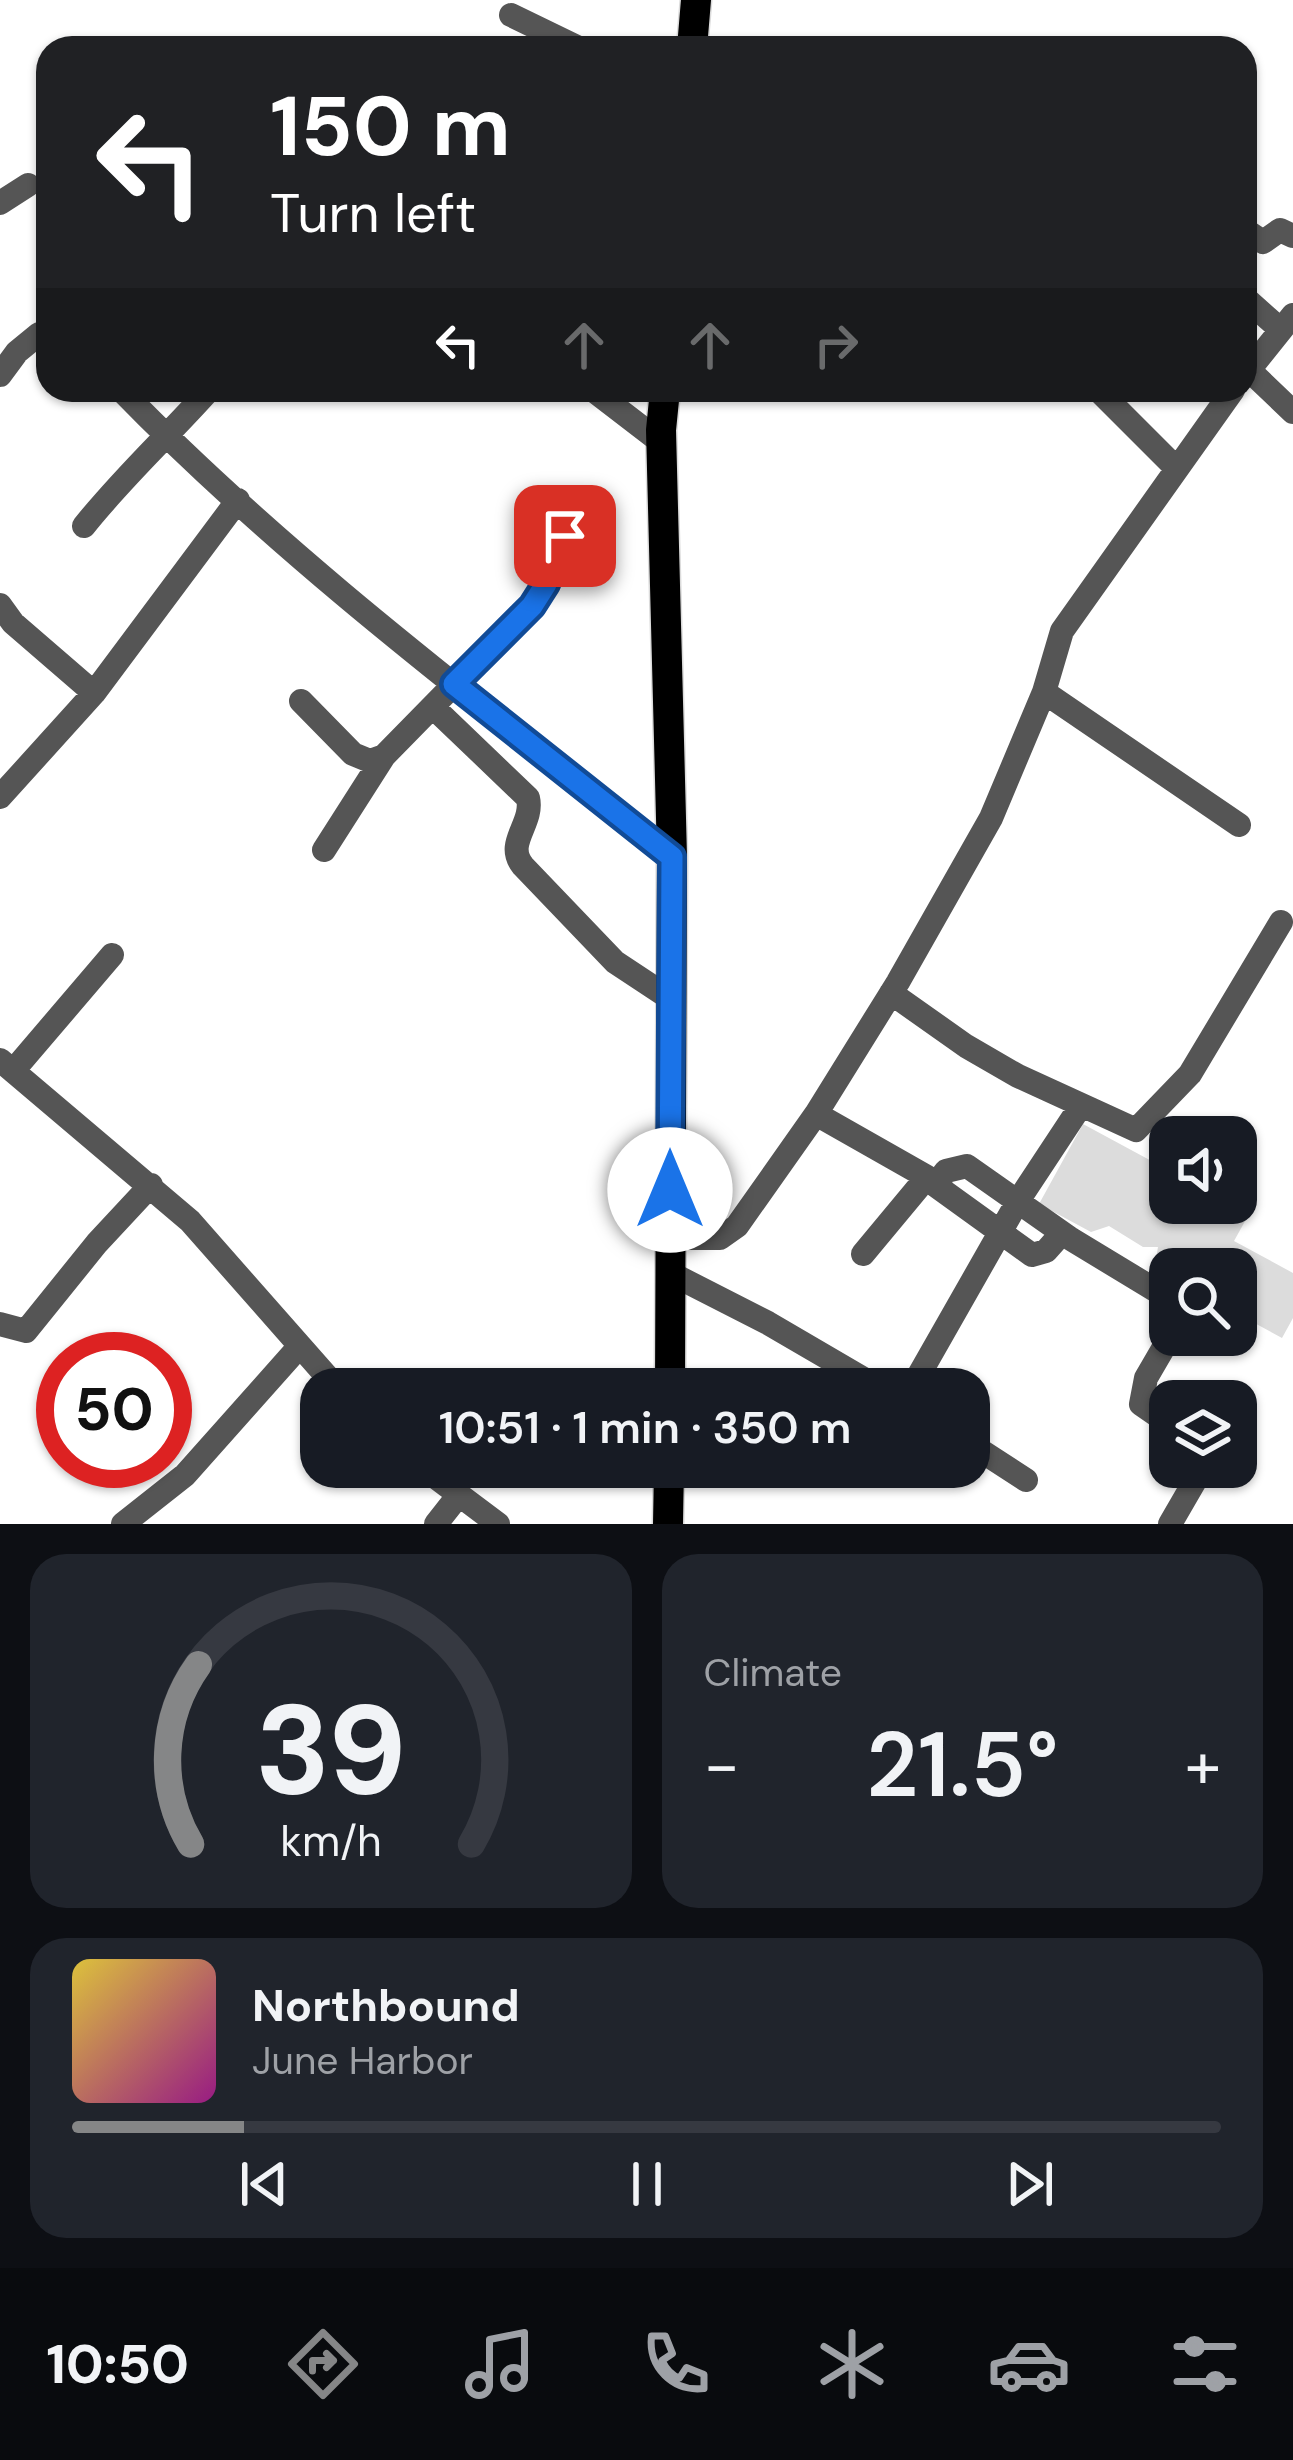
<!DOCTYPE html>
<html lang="en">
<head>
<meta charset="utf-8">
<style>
	body { margin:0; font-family:"DM Sans",sans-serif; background:#20242c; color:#f1f3f6; height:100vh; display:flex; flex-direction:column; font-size:45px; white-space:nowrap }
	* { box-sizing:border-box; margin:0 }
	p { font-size:39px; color:#9ea1a6 }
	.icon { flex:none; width:66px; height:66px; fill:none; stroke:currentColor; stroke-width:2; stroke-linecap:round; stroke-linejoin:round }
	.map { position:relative; height:1524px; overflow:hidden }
	.sheet { display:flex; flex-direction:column; gap:30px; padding:30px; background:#0d0f14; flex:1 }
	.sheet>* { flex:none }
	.hud { position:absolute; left:36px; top:36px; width:1221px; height:366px; border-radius:36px; box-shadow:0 3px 9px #0004; background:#202124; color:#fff; overflow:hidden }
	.tools { position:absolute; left:1149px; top:1116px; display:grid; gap:24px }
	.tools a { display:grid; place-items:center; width:108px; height:108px; border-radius:24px; background:#171b24; box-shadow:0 3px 9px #0004; font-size:60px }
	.speed { position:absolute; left:36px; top:1332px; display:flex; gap:24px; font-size:60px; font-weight:700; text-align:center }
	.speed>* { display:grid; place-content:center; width:156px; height:156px; border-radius:50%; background:#171b24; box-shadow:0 3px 9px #0004; line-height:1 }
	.speed .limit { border:18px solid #d22; background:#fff; color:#111 }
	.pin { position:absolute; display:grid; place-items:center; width:102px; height:102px; color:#fff; margin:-51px; border-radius:24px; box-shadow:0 6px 18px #0006 }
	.me { position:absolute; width:132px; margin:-66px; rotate:0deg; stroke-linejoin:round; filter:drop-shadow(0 0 9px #0008) }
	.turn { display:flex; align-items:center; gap:42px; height:252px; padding:0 36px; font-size:54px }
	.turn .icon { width:156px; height:156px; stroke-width:2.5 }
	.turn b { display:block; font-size:84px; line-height:102px }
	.lanes { display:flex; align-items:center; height:114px; padding:0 36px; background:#0003; justify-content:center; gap:60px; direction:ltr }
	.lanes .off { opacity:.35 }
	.big { font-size:90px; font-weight:600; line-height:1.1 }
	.sheet .tile { flex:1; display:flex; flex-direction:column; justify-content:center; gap:18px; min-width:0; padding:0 42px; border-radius:36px; background:#20242c }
	.sheet .dial { align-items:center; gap:0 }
	.dial svg { height:312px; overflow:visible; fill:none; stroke:#363941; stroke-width:7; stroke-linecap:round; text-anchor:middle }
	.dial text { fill:#f1f3f6; stroke:none }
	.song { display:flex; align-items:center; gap:36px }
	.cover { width:144px; height:144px; border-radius:18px; background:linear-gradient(135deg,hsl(50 70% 55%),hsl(310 70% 35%)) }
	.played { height:12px; border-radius:6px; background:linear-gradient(90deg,#858687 15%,#363941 15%) }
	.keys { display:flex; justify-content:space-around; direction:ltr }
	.heat { display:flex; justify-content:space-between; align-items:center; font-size:66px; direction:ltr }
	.sheet .tiles { flex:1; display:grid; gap:30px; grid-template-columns:1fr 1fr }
	.tile:last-child { grid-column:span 2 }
	.trip { position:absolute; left:300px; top:1368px; width:690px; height:120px; border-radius:36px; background:#171b24; box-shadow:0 3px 9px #0004; font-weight:600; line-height:120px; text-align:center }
	.menu { display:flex; height:192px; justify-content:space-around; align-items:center; background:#090b0e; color:#9ea1a6 }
	.menu .icon { width:84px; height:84px }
	.menu .active { color:#858687 }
	.menu b { font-size:54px; color:#f1f3f6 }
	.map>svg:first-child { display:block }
</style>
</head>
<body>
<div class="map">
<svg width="1293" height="1524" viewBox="0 0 1293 1524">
	<rect width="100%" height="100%" fill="#fff"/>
	<!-- green -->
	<path fill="#dcdcdc" d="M1083,1124l87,47v32h58l21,11 -15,27 59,32v45l-11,20 -46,-25v-44h-66v21l-17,-14 5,-29h-15l-34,-21 -18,6 -52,-28z"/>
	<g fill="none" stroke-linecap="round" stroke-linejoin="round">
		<!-- major casing -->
		<g stroke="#dbdbdb" stroke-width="33">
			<path id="major" d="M692,48l4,-48
				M665,390l-4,40 11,427 -2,532
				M668,1524l1,-57"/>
		</g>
		<!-- minor -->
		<path stroke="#555" stroke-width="24" d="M511,15l68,33
			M0,203l28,-18
			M1245,230l18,12 17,-12 13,6
			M1245,298l36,32
			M1249,370l44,42
			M0,375l17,-23 22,-18h9
			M1245,375l48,-60
			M121,390c165,170 366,320 551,467
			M593,390l69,53
			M1098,390l78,78
			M84,526c39,-49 84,-90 125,-136
			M0,605l13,18 81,70
			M1044,692l195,133
			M301,701l52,53 17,7 14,-5 147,-150 15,-22 19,-48
			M433,707l95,91c6,26 -24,45 -5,68l92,96 56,37
			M0,797l94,-104 144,-193
			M324,850l60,-94
			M891,993l75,53 52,30 118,54 54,-56 91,-152
			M0,1060l190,161 148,168
			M13,1071l99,-116
			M816,1114l111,63 8,8 11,-14 21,-5 104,73 99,60
			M935,1185l97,70 14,-4 16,-18
			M670,1238h50l17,-12 79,-112 82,-132 93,-164 53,-126 18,-61 171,-241
			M863,1254l64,-77
			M670,1273l98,50 113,66
			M0,1324l26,7 71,-88 54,-58
			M670,1378l23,11
			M911,1389l107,-188 62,-94
			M1170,1424l-29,-20 5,-26 25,-43
			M969,1443l57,37
			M422,1467l76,57
			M123,1524l62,-49 113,-127
			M436,1524l22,-28
			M1170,1524l33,-57"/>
		<!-- major -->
		<use href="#major" stroke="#000" stroke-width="30"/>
	</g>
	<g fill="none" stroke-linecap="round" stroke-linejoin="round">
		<!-- route casing -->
		<g stroke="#114b97" stroke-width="30">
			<path id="route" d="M565,536l-19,48 -14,22 -78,78 218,173 -2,333"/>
		</g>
		<!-- route -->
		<use href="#route" stroke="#1a73e8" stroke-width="21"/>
	</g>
</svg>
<div class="tools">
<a><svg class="icon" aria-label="sound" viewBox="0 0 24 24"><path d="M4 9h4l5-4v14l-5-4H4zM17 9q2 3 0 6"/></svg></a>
<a><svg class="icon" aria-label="search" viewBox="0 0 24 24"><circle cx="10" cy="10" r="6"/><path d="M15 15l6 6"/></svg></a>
<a><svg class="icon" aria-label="layers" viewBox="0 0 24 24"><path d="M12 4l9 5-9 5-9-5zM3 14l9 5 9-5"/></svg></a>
</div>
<div class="speed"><div class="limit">50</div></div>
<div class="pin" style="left:565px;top:536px;background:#d93025"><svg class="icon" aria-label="arrive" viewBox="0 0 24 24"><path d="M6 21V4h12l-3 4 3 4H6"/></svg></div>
<svg class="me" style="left:670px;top:1190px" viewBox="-20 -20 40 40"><circle r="19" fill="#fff"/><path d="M0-13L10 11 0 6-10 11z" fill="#1a73e8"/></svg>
<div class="trip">10:51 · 1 min · 350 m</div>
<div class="hud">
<div class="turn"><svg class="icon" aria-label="left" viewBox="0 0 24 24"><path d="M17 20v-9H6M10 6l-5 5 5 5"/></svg><div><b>150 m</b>Turn left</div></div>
<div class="lanes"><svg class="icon" aria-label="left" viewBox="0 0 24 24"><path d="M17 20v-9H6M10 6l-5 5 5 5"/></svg><svg class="icon off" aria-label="ahead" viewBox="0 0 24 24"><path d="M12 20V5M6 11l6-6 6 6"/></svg><svg class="icon off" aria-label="ahead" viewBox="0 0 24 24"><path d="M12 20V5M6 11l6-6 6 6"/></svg><svg class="icon off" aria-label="right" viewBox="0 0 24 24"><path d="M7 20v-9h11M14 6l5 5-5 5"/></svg></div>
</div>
</div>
<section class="sheet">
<div class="tiles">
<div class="tile dial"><svg viewBox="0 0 100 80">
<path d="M14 69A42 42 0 1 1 86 69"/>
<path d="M14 69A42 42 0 0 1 16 23" stroke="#858687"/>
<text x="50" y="56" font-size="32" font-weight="700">39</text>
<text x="50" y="72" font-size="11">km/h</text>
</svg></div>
<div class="tile"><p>Climate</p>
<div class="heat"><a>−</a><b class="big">21.5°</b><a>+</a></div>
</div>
<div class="tile">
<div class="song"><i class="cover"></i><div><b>Northbound</b><p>June Harbor</p></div></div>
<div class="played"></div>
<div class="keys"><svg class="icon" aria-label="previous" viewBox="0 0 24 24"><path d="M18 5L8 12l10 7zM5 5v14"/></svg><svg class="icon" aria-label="pause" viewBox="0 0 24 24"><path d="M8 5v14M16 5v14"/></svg><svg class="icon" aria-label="next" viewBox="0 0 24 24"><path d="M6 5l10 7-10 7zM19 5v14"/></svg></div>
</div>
</div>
</section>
<nav class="menu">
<b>10:50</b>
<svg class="icon active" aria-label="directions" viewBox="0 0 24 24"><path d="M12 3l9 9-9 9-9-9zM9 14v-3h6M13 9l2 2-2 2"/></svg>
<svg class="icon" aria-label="music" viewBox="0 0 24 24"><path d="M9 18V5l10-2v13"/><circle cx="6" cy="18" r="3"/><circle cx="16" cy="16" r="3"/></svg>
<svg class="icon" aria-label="phone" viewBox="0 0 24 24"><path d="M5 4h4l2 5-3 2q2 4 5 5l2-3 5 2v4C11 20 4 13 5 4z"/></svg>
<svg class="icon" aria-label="climate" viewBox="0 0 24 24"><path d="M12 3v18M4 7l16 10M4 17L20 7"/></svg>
<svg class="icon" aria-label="car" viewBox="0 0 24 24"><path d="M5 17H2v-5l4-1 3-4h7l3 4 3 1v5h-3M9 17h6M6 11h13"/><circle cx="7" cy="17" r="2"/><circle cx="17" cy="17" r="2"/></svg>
<svg class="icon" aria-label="filters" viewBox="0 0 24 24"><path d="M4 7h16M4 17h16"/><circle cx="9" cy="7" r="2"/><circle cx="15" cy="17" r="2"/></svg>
</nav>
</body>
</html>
